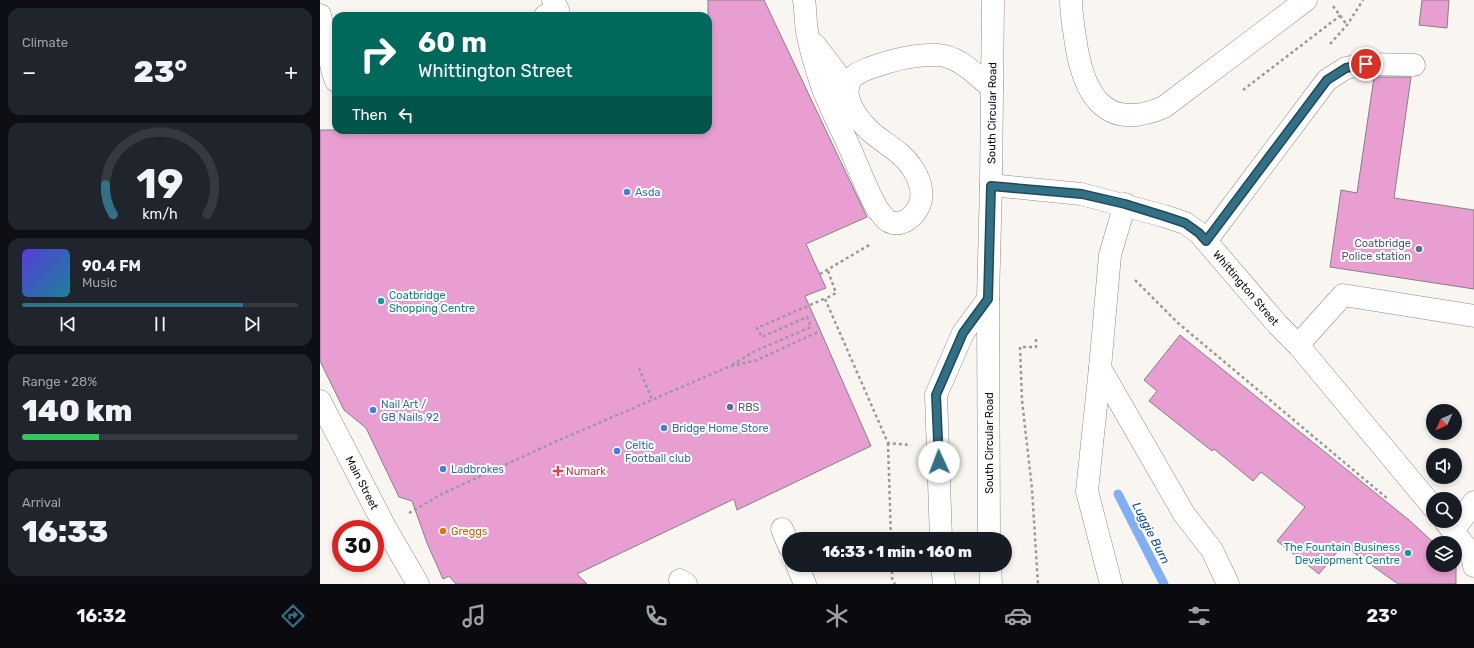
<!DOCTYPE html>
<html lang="en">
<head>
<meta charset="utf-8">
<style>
	body { margin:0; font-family:Rubik,sans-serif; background:#20242c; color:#f1f3f6; height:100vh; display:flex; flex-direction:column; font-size:15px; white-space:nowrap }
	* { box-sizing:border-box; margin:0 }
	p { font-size:13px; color:#9ea1a6 }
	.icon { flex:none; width:22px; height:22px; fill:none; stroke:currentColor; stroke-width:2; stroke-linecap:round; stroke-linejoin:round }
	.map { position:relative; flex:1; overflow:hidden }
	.side { display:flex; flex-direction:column; gap:8px; padding:8px; background:#0d0f14; width:320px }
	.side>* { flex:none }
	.guide { position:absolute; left:12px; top:12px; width:380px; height:122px; border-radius:12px; box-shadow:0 2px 6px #0003; background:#00695c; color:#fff; overflow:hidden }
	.needle { width:26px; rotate:226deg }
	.controls { position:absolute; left:1106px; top:404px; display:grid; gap:8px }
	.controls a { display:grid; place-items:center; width:36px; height:36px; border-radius:50%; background:#171b24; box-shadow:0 2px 6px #0003; font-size:20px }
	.speed { position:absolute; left:12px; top:520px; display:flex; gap:8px; font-size:20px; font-weight:700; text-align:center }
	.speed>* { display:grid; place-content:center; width:52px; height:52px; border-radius:50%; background:#171b24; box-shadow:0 2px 6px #0003; line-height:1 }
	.speed .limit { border:6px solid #d22; background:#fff; color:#111 }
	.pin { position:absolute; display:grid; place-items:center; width:34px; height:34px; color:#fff; margin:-17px; border:2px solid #fff; border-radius:50%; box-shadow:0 1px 4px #0007 }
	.me { position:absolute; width:44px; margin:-22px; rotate:358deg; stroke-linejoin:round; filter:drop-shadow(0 0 3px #0008) }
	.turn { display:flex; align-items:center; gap:14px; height:84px; padding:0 20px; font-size:18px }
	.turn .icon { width:52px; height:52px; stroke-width:2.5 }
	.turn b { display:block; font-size:28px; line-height:34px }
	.then { display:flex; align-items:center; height:38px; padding:0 20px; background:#0003; gap:8px; font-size:15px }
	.big { font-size:30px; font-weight:800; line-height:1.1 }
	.side .widget { flex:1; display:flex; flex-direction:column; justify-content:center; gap:6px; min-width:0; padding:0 14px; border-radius:12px; background:#20242c }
	.side .dial { align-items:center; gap:0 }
	.dial svg { height:104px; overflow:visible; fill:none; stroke:#363941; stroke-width:7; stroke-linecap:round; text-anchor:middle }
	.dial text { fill:#f1f3f6; stroke:none }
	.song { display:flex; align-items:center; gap:12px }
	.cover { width:48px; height:48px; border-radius:6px; background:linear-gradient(135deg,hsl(250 70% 55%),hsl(190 70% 35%)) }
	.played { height:4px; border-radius:2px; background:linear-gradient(90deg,#327086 80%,#363941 80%) }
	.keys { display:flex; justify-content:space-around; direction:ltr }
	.heat { display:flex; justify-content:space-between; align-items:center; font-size:22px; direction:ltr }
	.charge { height:6px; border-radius:3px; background:linear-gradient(90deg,#34c759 28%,#363941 0) }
	.trip { position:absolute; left:462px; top:532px; width:230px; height:40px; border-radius:20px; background:#171b24; box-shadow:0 2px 6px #0003; font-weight:800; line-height:40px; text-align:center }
	.tabs { display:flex; height:64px; justify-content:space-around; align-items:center; background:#090b0e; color:#9ea1a6 }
	.tabs .icon { width:28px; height:28px }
	.tabs .selected { color:#327086 }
	.tabs b { font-size:18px; color:#f1f3f6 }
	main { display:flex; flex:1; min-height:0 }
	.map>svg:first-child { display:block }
</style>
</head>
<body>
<main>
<section class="side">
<div class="widget"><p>Climate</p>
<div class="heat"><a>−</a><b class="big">23°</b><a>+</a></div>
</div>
<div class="widget dial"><svg viewBox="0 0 100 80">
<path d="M14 69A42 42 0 1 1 86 69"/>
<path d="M14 69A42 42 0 0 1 8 46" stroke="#327086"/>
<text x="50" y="56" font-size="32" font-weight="700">19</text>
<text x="50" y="72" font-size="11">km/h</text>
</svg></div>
<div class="widget">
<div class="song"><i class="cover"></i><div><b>90.4 FM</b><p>Music</p></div></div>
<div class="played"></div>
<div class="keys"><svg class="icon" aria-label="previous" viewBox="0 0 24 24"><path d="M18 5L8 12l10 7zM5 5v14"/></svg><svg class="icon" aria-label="pause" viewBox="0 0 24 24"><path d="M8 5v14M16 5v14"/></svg><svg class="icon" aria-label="next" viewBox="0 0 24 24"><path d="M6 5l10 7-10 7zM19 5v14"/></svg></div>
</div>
<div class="widget"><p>Range · 28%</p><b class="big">140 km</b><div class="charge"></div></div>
<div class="widget"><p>Arrival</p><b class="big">16:33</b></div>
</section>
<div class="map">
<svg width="1154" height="584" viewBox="0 0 1154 584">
	<rect width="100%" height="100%" fill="#f9f6f2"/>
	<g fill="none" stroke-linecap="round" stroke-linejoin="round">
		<!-- stream -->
		<path stroke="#80aff3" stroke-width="9" d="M798,494l46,90"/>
	</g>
	<!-- building -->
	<path fill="#e99ed2" stroke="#848183" d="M388,0h56l103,217 -61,27 20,44 -21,8 66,150 -134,64 -3,-11 -157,75 10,10h-131l-7,-8 -6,3 -16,-36 -15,-42 -13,-4 -33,-69 -22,-18 -24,-49v-231h388z
		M1102,0h27l-2,28 -28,-3z
		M1054,77h37l-17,121 80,12v79l-144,-22 11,-77 16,3z
		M860,335l229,185 25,23 -1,22h22v-2l1,1v20h-58l-55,-39 -24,29 -42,-33 28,-34 -44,-35 -8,9 -39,-32 -2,2 -63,-50 8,-10 -13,-11z"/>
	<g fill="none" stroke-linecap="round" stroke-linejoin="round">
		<!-- minor casing -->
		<g stroke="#8f8b89" stroke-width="23">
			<g id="minor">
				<path d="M484,0c2,12 1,25 4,36 3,16 8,32 13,47 7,21 18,41 27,61 10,22 18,45 30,66 3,3 7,9 10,11 13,7 26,-4 31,-15 6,-13 0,-29 -8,-40 -10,-15 -28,-23 -41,-35 -13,-12 -33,-40 -16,-55 5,-4 11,-6 16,-8 21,-8 46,-14 68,-13 21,1 39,21 54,33"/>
				<path d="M751,0c0,12 2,24 4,37 7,53 27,97 89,70l142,-107"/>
				<path d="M0,15l13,58 3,8"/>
				<path d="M225,16l13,-6 -5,-10"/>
				<path d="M495,45l20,26 12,23"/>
				<path id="s1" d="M671,185l90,9 83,22 21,7 14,10 79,92 20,20 135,162"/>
				<path d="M805,204l-15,51 -10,113 84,146 28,36 16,34"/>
				<path d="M886,241l121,-161 19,-12 20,-4 48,1"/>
				<path d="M978,345l45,-50 131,21"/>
				<path d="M780,368l-13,123 24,93"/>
				<path id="s2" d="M0,401l65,126 33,57"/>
				<path d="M1125,521l27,34 2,11"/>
				<path d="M462,529l7,17"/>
				<path d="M1133,531l21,-29"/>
				<path d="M621,539l-5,-144 27,-62 25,-34"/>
				<path d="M477,565l8,19"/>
				<path d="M622,565l2,19"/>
				<path d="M360,580l6,4"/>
			</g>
		</g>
		<!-- major casing -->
		<g stroke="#8f8b89" stroke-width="23">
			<g id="major">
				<path id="s3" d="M669,539l-1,-240 3,-114 2,-185"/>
				<path d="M670,565l1,19"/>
			</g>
		</g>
		<!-- path -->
		<path stroke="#9c9a97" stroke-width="2.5" stroke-dasharray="3 3" stroke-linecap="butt" d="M1013,6l14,19
			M1010,44l17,-19 16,-25
			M923,90l98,-75
			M508,271l8,22 -11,6 63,144 23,2
			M500,274l51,-30
			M815,280l43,43 210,176
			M716,339v8h-16l2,53 10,89 6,95
			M412,365l23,-14 56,-24 -4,-10 -45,20 -5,-9 69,-30
			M319,368l13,32
			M568,443l3,96
			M89,513l33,-19 106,-49 180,-78 29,-7 63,-29
			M572,565v13l3,6"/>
		<!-- minor -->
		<use href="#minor" stroke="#fff" stroke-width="22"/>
		<!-- major -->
		<use href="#major" stroke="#fff" stroke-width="22"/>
	</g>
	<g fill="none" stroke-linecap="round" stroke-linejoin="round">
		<!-- route casing -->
		<g stroke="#204957" stroke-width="10">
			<path id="route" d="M619,462l-3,-67 27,-62 25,-34 3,-113 91,8 43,10 39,12 21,7 14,10 7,8 121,-161 19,-12 20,-4"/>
		</g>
		<!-- route -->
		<use href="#route" stroke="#327086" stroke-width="7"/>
	</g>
	<!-- markers -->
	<g fill="#3f7fe0" stroke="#fff" stroke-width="1.5">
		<circle cx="307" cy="192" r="4"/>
		<circle cx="53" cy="410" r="4"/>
		<circle cx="344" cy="428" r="4"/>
		<circle cx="297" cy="451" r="4"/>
		<circle cx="123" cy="469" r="4"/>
	</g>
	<g fill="#5c6f8a" stroke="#fff" stroke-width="1.5">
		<circle cx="1099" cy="249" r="4"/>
		<circle cx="410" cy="407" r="4"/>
	</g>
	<g fill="#0f9aa8" stroke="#fff" stroke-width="1.5">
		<circle cx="61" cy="301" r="4"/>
		<circle cx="1088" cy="553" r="4"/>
	</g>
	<path fill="#e0444e" stroke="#fff" stroke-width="1.5" d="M236 465h4v4h4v4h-4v4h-4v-4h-4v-4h4z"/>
	<circle fill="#e8710a" stroke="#fff" stroke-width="1.5" cx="123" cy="531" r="4"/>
	<g text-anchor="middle" stroke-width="4" stroke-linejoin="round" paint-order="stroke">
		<!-- street labels -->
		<g font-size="11" fill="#121110" stroke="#fff">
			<text dy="4" stroke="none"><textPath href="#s3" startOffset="426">South Circular Road</textPath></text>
			<text dy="4" stroke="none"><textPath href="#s1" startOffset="288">Whittington Street</textPath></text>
			<text transform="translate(669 443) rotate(-90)" y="4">South Circular Road</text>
			<text dy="4" stroke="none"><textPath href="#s2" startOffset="92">Main Street</textPath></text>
		</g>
		<!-- shop labels -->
		<g font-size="11" fill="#366cbe" stroke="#fff" text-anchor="start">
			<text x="315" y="196">Asda</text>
			<text x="61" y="408">Nail Art /<tspan x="61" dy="13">GB Nails 92</tspan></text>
			<text x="352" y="432">Bridge Home Store</text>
			<text x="305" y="449">Celtic<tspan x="305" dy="13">Football club</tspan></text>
			<text x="131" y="473">Ladbrokes</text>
		</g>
		<!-- service labels -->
		<g font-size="11" fill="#4e5e75" stroke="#fff" text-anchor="end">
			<text x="1091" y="247">Coatbridge<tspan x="1091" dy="13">Police station</tspan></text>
			<text x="418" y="411" text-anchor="start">RBS</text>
		</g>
		<!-- culture labels -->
		<g font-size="11" fill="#0d838f" stroke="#fff" text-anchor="start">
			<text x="69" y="299">Coatbridge<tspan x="69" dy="13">Shopping Centre</tspan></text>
			<text x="1080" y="551" text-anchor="end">The Fountain Business<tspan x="1080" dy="13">Development Centre</tspan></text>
		</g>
		<!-- health labels -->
		<g font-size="11" fill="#be3a42" stroke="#fff" text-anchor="start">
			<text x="246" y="475">Numark</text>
		</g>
		<!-- food labels -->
		<g font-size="11" fill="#c56008" stroke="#fff" text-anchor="start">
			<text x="131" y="535">Greggs</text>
		</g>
		<!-- water labels -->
		<g font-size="12" font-style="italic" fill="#104c9a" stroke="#fff">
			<text transform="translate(831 533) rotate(63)" y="4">Luggie Burn</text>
		</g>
	</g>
</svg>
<div class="controls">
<a><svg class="needle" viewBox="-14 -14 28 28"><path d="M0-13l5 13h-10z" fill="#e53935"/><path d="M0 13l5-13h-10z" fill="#9ea1a6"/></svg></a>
<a><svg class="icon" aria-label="sound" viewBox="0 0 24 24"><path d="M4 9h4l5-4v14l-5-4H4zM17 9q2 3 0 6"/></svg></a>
<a><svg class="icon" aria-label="search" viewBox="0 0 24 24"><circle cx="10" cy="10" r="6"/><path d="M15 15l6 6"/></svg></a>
<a><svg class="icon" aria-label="layers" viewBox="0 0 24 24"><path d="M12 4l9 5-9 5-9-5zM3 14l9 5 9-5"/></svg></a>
</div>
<div class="speed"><div class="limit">30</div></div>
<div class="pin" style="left:1046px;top:64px;background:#d93025"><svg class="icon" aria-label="arrive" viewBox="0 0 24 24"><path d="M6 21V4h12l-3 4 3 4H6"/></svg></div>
<svg class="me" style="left:619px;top:462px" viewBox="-20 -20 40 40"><circle r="19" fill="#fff"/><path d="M0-13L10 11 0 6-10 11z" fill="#327086"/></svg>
<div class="trip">16:33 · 1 min · 160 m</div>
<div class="guide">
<div class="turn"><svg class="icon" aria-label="right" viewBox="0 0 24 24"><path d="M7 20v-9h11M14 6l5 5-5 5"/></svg><div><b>60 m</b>Whittington Street</div></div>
<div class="then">Then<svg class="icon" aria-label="left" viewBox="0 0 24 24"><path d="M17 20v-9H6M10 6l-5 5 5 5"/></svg></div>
</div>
</div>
</main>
<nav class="tabs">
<b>16:32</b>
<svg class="icon selected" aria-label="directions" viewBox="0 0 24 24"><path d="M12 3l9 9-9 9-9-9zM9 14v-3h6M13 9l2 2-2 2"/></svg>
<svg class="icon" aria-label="music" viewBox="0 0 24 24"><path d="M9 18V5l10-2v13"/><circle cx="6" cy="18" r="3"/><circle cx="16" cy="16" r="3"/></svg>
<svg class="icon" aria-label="phone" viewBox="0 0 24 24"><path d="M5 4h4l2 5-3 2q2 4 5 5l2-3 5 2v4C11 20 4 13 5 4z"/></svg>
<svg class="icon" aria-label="climate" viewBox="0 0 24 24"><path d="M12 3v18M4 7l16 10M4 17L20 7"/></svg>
<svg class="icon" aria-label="car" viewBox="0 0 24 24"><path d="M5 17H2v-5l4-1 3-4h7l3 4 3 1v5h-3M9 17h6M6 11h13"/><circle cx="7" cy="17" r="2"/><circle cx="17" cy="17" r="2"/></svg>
<svg class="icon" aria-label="filters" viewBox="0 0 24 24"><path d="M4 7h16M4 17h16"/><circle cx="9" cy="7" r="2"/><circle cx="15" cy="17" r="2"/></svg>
<b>23°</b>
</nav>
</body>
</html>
